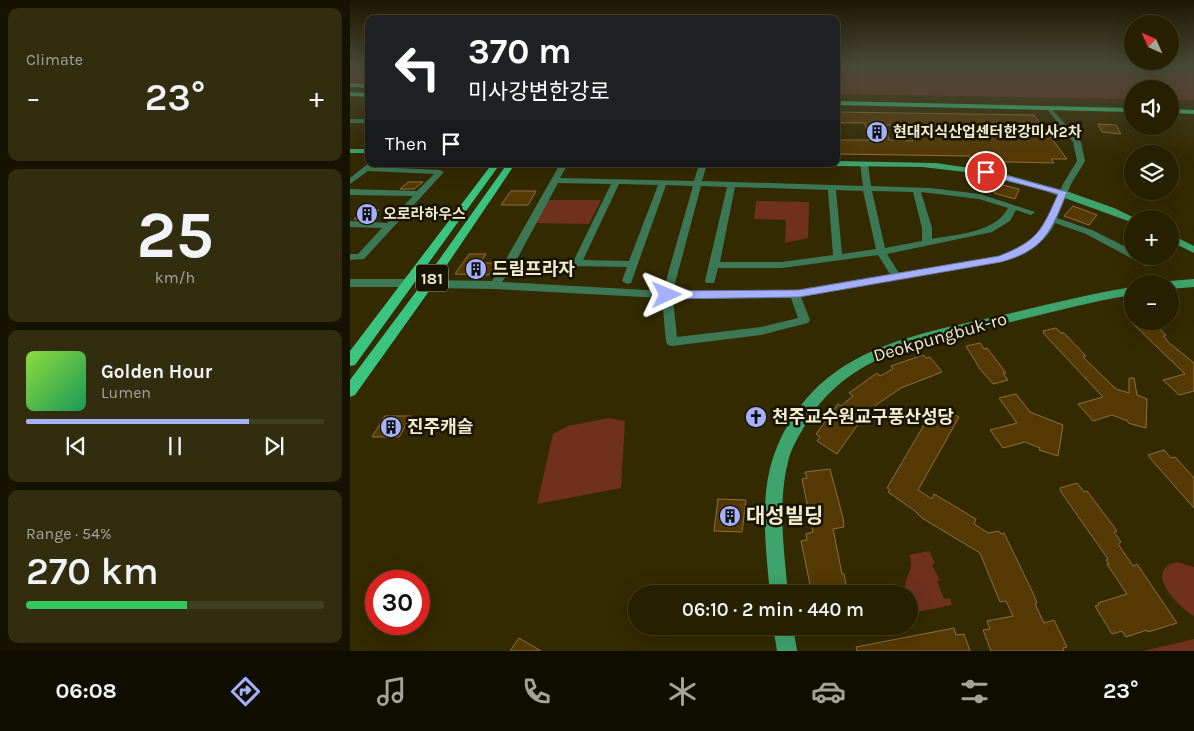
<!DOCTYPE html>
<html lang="en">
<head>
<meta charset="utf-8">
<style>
	body { margin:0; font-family:Karla,"Noto Sans KR",sans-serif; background:#322d0f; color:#f1f3f6; height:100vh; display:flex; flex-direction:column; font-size:19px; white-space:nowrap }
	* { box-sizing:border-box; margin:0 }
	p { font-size:16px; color:#a4a399 }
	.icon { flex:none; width:28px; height:28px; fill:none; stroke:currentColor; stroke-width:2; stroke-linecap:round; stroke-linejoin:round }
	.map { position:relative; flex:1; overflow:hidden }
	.sheet { display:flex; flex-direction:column; gap:8px; padding:8px; background:#151200; width:350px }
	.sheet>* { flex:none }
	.top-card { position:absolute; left:15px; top:15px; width:475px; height:152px; border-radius:10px; box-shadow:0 5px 20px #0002,0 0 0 1px #423e22; background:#202124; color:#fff; overflow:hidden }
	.needle { width:32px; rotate:315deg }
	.fabs { position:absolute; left:774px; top:15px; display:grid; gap:10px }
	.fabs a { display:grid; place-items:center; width:55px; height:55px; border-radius:50%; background:#262000; box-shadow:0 5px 20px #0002,0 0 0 1px #423e22; font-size:25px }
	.speed { position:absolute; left:15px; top:570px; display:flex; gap:10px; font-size:25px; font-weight:700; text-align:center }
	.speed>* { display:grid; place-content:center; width:65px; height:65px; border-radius:50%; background:#262000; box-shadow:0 5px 20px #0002,0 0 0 1px #423e22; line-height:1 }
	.speed .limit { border:8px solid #d22; background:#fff; color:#111 }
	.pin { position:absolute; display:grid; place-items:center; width:42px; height:42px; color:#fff; margin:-21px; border:2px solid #fff; border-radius:50%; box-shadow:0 1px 5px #0007 }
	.me { position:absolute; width:55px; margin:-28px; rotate:89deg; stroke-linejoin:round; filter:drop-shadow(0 0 4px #0008) }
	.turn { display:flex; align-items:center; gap:18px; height:105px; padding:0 20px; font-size:22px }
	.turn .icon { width:65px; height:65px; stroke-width:2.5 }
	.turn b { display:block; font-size:35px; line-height:42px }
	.then { display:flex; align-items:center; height:48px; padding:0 20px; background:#0003; gap:10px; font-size:19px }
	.big { font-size:38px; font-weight:600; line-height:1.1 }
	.sheet .tile { flex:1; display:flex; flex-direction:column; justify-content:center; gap:8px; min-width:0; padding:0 18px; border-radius:10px; background:#322d0f }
	.sheet .dial { align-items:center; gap:0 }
	.dial b { font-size:65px; line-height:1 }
	.song { display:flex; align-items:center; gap:15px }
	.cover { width:60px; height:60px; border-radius:8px; background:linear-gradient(135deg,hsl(90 70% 55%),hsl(150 70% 35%)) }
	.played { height:5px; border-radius:2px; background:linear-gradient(90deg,#a5b1fc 75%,#423e22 75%) }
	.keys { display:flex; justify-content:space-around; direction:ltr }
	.heat { display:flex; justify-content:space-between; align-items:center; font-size:28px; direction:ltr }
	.charge { height:8px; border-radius:4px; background:linear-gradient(90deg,#34c759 54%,#423e22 0) }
	.trip { position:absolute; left:278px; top:585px; width:290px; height:50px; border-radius:25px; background:#262000; box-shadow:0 5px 20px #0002,0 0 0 1px #423e22; font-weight:600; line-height:50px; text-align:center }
	.tabs { display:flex; height:80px; justify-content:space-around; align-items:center; background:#0f0d00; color:#a4a399 }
	.tabs .icon { width:35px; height:35px }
	.tabs .active { color:#a5b1fc }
	.tabs b { font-size:22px; color:#f1f3f6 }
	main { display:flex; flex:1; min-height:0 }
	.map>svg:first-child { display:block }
</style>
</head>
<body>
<main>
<section class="sheet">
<div class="tile"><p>Climate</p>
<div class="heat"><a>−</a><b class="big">23°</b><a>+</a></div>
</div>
<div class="tile dial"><b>25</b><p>km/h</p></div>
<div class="tile">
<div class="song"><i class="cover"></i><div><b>Golden Hour</b><p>Lumen</p></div></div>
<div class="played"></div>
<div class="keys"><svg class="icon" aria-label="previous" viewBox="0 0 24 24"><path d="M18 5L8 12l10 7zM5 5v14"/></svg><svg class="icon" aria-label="pause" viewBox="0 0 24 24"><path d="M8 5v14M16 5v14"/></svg><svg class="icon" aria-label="next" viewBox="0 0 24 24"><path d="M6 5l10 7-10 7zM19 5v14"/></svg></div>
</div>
<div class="tile"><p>Range · 54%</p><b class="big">270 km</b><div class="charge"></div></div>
</section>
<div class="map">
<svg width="844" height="651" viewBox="0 0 844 651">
	<rect width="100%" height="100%" fill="#332a00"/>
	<!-- green -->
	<path fill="#6f301e" d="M0,65h19v19l-19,-1z
		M486,65h358v35h-24v-11h-38v10l-296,-5z
		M198,200h53l-12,24 -55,-1z
		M406,201l53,1 -1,36 -23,5 1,-23 -32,-1z
		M259,418l16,3 -4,67 -84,16 16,-70 15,-8z
		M579,551l6,12 -3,2 8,15 -3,1 7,18 6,-1 2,7 -35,7c-3,-7 -11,-18 -12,-23 -1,-14 11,-20 4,-34z
		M827,562l17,5v49c-16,-9 -52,-46 -17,-54z
		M844,639v12h-51z"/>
	<!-- building -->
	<path fill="#553904" stroke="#8d6f41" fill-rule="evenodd" d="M486,112l198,3 33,44h-16l3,4 -83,-2 -2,-5 -133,-2v-14h33l-4,-17h-29zM535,125h23l5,16 -24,-1z
		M748,124l18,1 5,9 -19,-2z
		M58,182h15l-9,7h-14z
		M649,184l20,5 -4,10 -21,-6z
		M161,191h25l-8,14h-27z
		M723,206l24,9 -8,10 -25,-9z
		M16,209l13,1 -12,10 -13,-1z
		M119,254h17l-6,9h16l-7,12 -34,-1z
		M780,321h21l15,14 -2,1 4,6 26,21v28l-15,4 -16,-15 22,-6z
		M706,328l5,5h3l22,23 -3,1 33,32 13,4v-15h5l3,17 10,4 -1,29 -18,-5v-2l-16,-6 -19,6 -15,-17 25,-7 -59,-63 -1,-3z
		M630,343l4,6 3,-1 19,25h-3l5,7 -15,4 -13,-15 -14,-23z
		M573,355l3,3 4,-1 12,15 -41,16 -25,17 -20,22 -19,27 -20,-13 3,-4 -4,-3 22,-30 3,2 12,-10 -4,-3 28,-20 3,3 13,-7 -2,-3z
		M666,394l14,18 33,13 -5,31 -19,-6 1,-2 -15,-6 -22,6 -13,-18 27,-7 -18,-25z
		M590,407l19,10 -41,73 14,9 2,-5 42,25 -2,5 14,9 11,-2 2,3 3,-1 29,60 4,10 -2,1 9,19 10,-3 13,27 -4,1 1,3h-73l-8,-21 7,-1 -3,-8 26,-5 -7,-15 -6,1 -20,-49 -58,-35 -7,-7 -27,-19 2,-2 -3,-2 47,-80 4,3z
		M35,416h26l-12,21h-27z
		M814,450l7,8 4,-1 19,21v30l-44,-50 -2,-3z
		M480,469l13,49 1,9 -11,2 9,45h2l3,14h-1l1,6h-35l-11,-53 6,-1 -1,-6 7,-2 -11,-53 5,-1 -2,-6z
		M727,483l7,9 3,-1 30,40 -3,1 7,10 -3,2 15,22 4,-2 40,59 -29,9 -1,-2 -21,7 -4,-6 -10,3 -17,-28 4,-1 -1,-2 29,-9 -20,-30h2l-3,-4 2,-1 -47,-67 -1,-4z
		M368,499l28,1 -4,32 -28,-1z
		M604,628l2,7 8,-1 6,17h-113l-1,-4z
		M169,638l22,13h-31z"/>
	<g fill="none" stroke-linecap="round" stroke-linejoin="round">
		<!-- street -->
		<path fill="#3d7856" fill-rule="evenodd" d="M700,107l31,35 4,19 -14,23 -14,34 35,12 40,20v6c9,0 17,1 23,8l-1,2h-8l-60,-32 -31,-11c-9,21 -31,30 -51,38l-203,36 9,23 -2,3 -47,12 -89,11 -4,-1 -2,-3 -4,-44 -167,-9 -67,-1 -5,-4 5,-4 64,1 13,-20 55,-97h8l-8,14 134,3 5,-17h8l-5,17 161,5 -3,-22 4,-2 4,2 3,22 59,2 50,6 55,18 -4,3 -15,-5 -6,11 -18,11 -105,22 12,19 100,-17 25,-10 19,-17 20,-45 14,-23 -4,-19 -26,-33zM208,183l53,1 -37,76 -57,-1zM269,184l39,1 -29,76 -46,-1zM316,185l27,1 -30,105 -161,-9 11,-17 114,2 -5,14 5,3 4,-1zM351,186l26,1 -22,94 1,2h8l4,-15h64l96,-13 12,19 -95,16 -122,1zM385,187l93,3 5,65 -51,7h-62zM486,190l27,1 13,58 -34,5zM522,191l41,1 9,36v13l-37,7zM571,192l58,7 29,9c-13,25 -51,26 -76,31v-11zM441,298l7,20 -37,9 -84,10 -4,-38z
			M0,119h19v4h-19z
			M19,163l7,1 -3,3 67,3 4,2 -80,87 -14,1v-6h8l24,-26 -32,-1v-6l37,2 26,-27 -63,-1v-6l67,2 17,-17 -66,-3 -18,13v-6z
			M0,279h58l5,4 -5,4h-58z"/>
		<!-- secondary -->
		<path fill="#3ea36d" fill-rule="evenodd" d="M0,149h19v4h-19z
			M486,161l100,2 61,9 72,20 45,16 23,11h-5v3l-4,-1 -88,-32 -66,-16 -52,-6 -89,-1 -1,-2h4z
			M820,234l24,12v7l-24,-12z
			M844,279v8l-24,2v-5h-5l5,-3z
			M782,287v8c-44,7 -87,19 -130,29 -76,17 -156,29 -198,103 -5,9 -12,20 -15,31 -12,44 -5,91 -1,136h-18c-4,-44 -11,-97 4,-139 39,-105 133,-119 229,-140 43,-10 85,-21 129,-28z
			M423,626h20l4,25h-20z"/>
		<!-- primary -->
		<path fill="#39c57f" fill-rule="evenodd" d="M0,83l19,1v4l-19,-1z
			M0,92l19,1v4l-19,-1z
			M486,101l296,7v4l-296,-7z
			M820,109l24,1v4l-24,-1z
			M142,164h8l-145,201 -5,1v-15z
			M157,164h8l-83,123 -77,108 -5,2v-17l74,-99z"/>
	</g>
	<!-- sky -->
	<linearGradient id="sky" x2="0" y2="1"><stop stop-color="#1c1700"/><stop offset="0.42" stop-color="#4a4a37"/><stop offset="1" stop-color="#4a4a37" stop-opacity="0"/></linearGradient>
	<rect width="844" height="156" fill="url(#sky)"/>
	<!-- route -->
	<path fill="#a5b1fc" stroke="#6b73a4" d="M636,170l81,22c-16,39 -22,58 -66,70l-202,35 -132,2 -5,-4 5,-4 132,-1 200,-34c39,-15 43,-26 59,-62l-75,-20 -1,-2z"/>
	<!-- icons -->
	<defs>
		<g id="building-disc" transform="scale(1.125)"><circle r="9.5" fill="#a5b1fc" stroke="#181301"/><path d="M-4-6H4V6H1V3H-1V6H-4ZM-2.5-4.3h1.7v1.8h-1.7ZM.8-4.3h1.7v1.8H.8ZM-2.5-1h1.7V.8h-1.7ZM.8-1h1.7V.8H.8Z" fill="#111"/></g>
		<g id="church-disc" transform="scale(1.125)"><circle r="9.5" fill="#a5b1fc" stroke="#181301"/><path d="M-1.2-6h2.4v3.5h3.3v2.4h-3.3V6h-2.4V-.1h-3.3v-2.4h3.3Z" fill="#111"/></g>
	</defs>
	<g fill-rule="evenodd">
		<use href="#building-disc" x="527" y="132"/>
		<use href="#building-disc" x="17" y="214"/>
		<use href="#building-disc" x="126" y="269"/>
		<use href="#church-disc" x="406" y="417"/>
		<use href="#building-disc" x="41" y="427"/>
		<use href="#building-disc" x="380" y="516"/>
	</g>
	<g text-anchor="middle" stroke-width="5" stroke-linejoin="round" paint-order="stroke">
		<!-- far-poi labels -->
		<g font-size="15" font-weight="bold" fill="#f0eace" stroke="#181301" text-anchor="start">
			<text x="543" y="137">현대지식산업센터한강미사2차</text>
			<text x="33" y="219">오로라하우스</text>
		</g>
		<!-- shield labels -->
		<rect fill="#181301" stroke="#afaa90" stroke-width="1" x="66" y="264.5" width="32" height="27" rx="4"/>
		<g font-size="16" font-weight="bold" fill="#f0eace">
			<text x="82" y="284">181</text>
		</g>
		<!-- poi labels -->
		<g font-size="18" font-weight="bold" fill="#f0eace" stroke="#181301" text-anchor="start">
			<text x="142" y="275">드림프라자</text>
			<text x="422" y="423">천주교수원교구풍산성당</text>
			<text x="57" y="433">진주캐슬</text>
		</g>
		<!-- street labels -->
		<g font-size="18" fill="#f0eace" stroke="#181301">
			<text transform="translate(590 337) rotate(-16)" y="6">Deokpungbuk-ro</text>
		</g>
		<!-- near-poi labels -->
		<g font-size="21" font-weight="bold" fill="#f0eace" stroke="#181301" text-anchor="start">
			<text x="396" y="523">대성빌딩</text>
		</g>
	</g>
</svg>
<div class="fabs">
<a><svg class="needle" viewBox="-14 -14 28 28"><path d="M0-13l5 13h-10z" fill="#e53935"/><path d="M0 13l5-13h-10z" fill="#a4a399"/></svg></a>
<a><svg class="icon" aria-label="sound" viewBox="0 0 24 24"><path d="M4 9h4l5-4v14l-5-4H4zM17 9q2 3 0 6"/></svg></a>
<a><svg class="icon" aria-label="layers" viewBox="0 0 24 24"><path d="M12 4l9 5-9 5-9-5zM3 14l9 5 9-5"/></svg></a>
<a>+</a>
<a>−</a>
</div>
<div class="speed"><div class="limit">30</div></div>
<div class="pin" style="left:636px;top:172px;background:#d93025"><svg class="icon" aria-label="arrive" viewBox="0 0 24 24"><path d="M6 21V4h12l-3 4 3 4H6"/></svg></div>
<svg class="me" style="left:317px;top:295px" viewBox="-20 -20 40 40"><path d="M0-17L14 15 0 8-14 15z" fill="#a5b1fc" stroke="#fff" stroke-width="4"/></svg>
<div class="trip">06:10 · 2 min · 440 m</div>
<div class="top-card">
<div class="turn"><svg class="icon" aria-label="left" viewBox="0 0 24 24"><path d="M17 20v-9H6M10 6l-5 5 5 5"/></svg><div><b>370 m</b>미사강변한강로</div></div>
<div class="then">Then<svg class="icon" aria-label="arrive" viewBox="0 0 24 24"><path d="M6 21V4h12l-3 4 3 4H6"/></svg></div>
</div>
</div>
</main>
<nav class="tabs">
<b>06:08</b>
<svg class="icon active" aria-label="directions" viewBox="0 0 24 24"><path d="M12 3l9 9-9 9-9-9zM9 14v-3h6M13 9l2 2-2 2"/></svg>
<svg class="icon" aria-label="music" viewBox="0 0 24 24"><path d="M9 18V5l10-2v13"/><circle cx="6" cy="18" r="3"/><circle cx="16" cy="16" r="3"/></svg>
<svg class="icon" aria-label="phone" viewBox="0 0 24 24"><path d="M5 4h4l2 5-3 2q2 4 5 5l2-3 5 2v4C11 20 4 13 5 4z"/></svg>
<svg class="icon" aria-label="climate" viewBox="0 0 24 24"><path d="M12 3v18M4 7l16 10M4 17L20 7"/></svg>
<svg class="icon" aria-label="car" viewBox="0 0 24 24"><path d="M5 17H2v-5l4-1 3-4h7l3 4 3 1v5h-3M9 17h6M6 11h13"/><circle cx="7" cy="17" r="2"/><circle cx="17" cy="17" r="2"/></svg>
<svg class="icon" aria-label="filters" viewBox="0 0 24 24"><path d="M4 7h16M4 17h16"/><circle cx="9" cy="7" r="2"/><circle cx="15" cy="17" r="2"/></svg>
<b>23°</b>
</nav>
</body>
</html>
